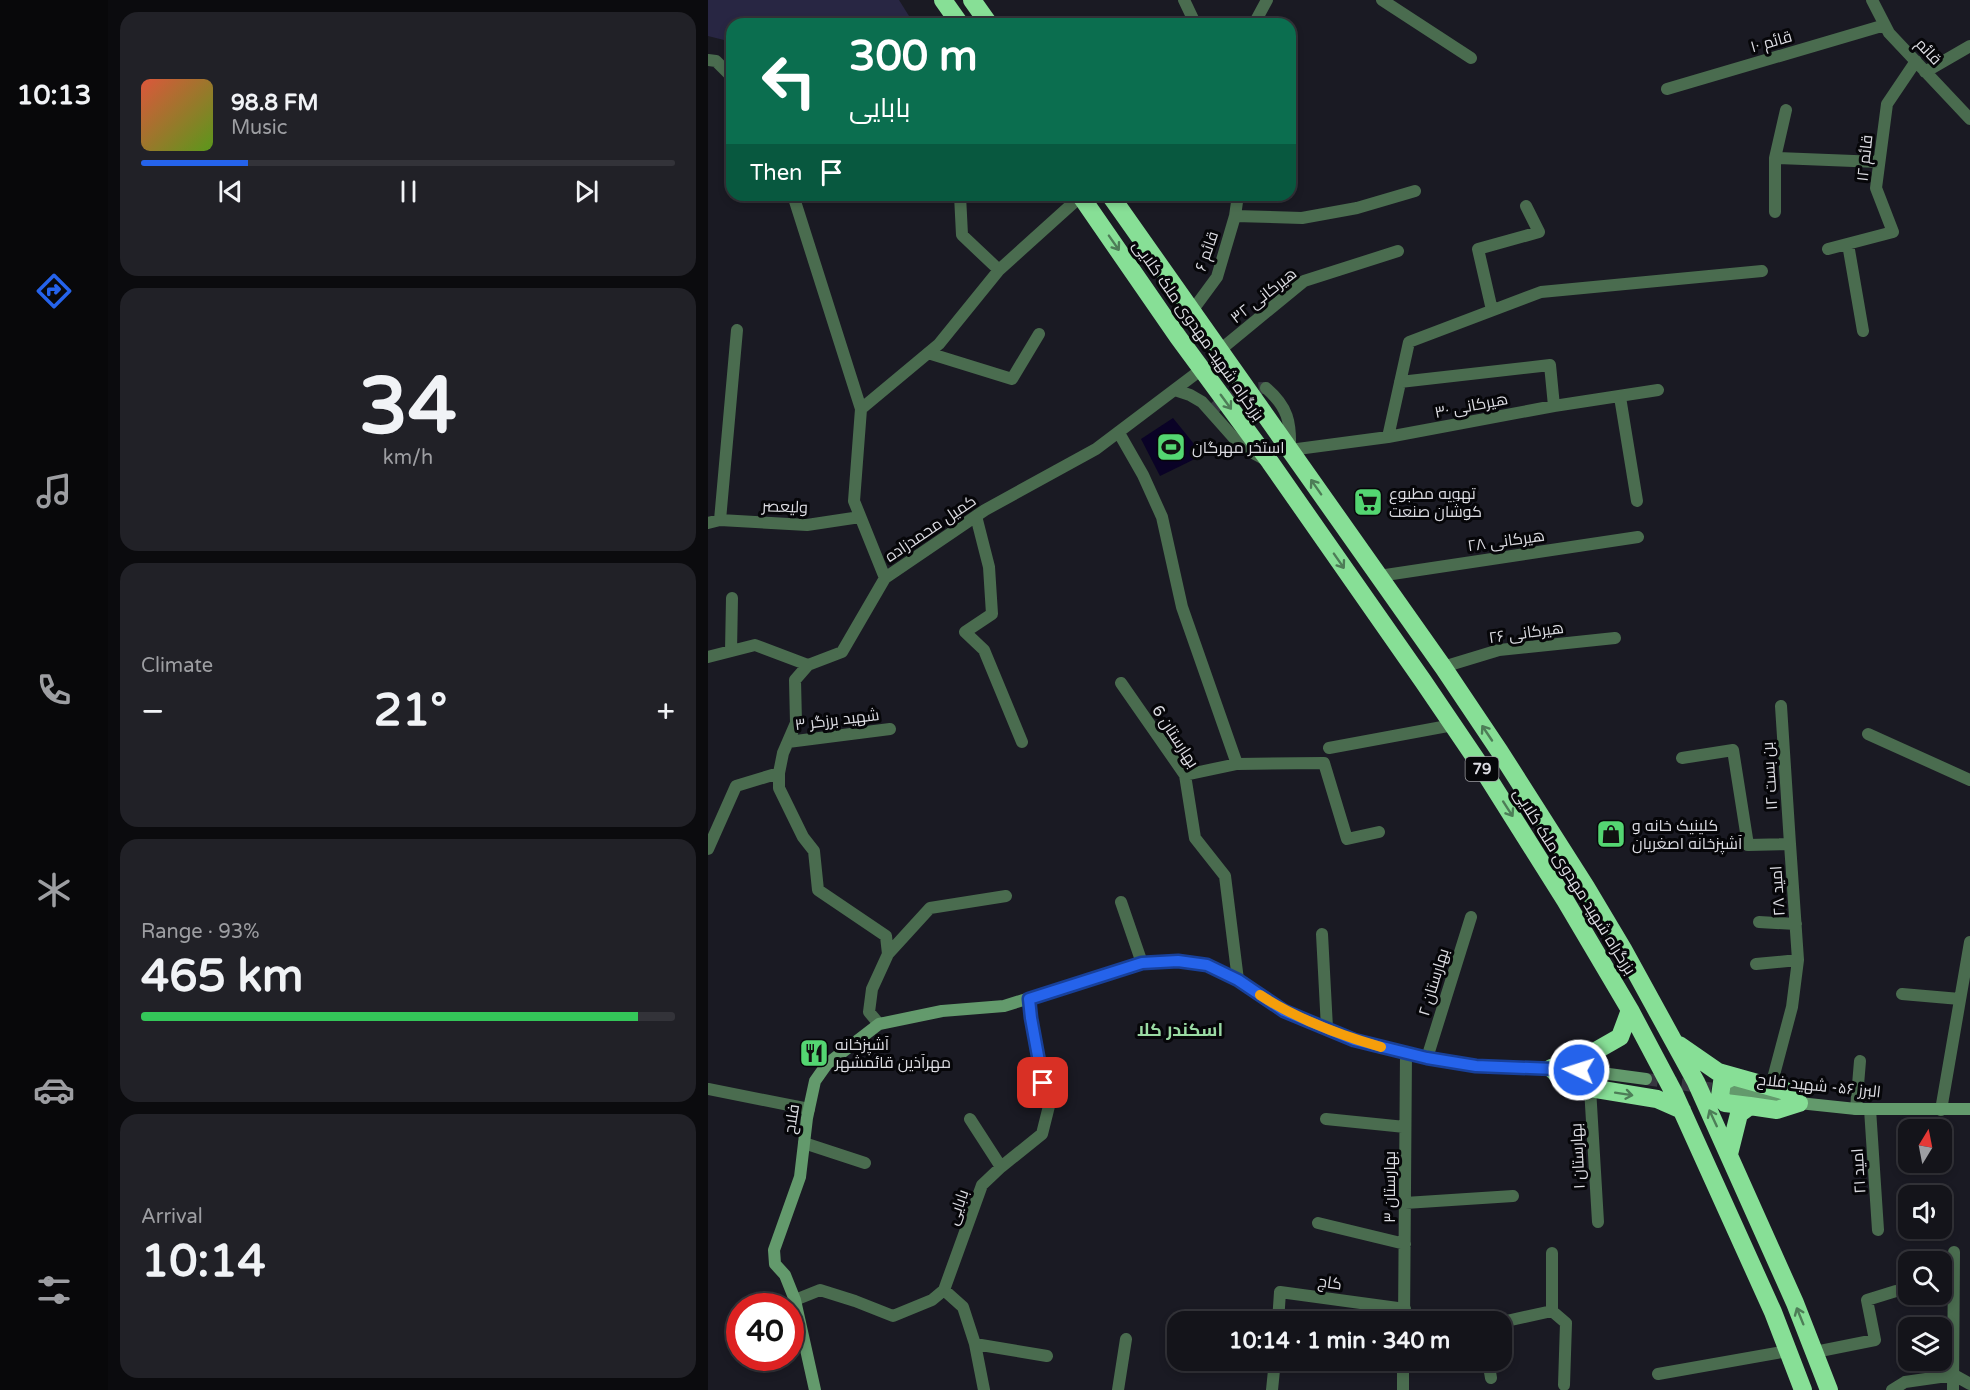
<!DOCTYPE html>
<html lang="en">
<head>
<meta charset="utf-8">
<style>
	body { margin:0; font-family:"Varela Round",Cairo,sans-serif; background:#212127; color:#f1f3f6; height:100vh; display:flex; flex-direction:column; font-size:22px; white-space:nowrap }
	* { box-sizing:border-box; margin:0 }
	p { font-size:20px; color:#9d9ea2 }
	.icon { flex:none; width:33px; height:33px; fill:none; stroke:currentColor; stroke-width:2; stroke-linecap:round; stroke-linejoin:round }
	.map { position:relative; flex:1; overflow:hidden }
	.panel { display:flex; flex-direction:column; gap:12px; padding:12px; background:#0b0b0e; width:600px }
	.panel>* { flex:none }
	.top-card { position:absolute; left:18px; top:18px; width:570px; height:183px; border-radius:18px; box-shadow:0 3px 9px #0003,0 0 0 2px #333339; background:#0b6e4f; color:#fff; overflow:hidden }
	.needle { width:39px; rotate:10deg }
	.fabs { position:absolute; left:1190px; top:1119px; display:grid; gap:12px }
	.fabs a { display:grid; place-items:center; width:54px; height:54px; border-radius:12px; background:#14141a; box-shadow:0 3px 9px #0003,0 0 0 2px #333339; font-size:30px }
	.speed { position:absolute; left:18px; top:1293px; display:flex; gap:12px; font-size:30px; font-weight:700; text-align:center }
	.speed>* { display:grid; place-content:center; width:78px; height:78px; border-radius:50%; background:#14141a; box-shadow:0 3px 9px #0003,0 0 0 2px #333339; line-height:1 }
	.speed .limit { border:9px solid #d22; background:#fff; color:#111 }
	.pin { position:absolute; display:grid; place-items:center; width:51px; height:51px; color:#fff; margin:-26px; border-radius:12px; box-shadow:0 3px 9px #0006 }
	.me { position:absolute; width:66px; margin:-33px; rotate:274deg; stroke-linejoin:round; filter:drop-shadow(0 0 4px #0008) }
	.turn { display:flex; align-items:center; gap:21px; height:126px; padding:0 24px; font-size:27px }
	.turn .icon { width:78px; height:78px; stroke-width:2.5 }
	.turn b { display:block; font-size:42px; line-height:51px }
	.then { display:flex; align-items:center; height:57px; padding:0 24px; background:#0003; gap:12px; font-size:22px }
	.big { font-size:45px; font-weight:700; line-height:1.1 }
	.panel .card { flex:1; display:flex; flex-direction:column; justify-content:center; gap:9px; min-width:0; padding:0 21px; border-radius:18px; background:#212127 }
	.panel .dial { align-items:center; gap:0 }
	.dial b { font-size:78px; line-height:1 }
	.song { display:flex; align-items:center; gap:18px }
	.cover { width:72px; height:72px; border-radius:9px; background:linear-gradient(135deg,hsl(10 70% 55%),hsl(90 70% 35%)) }
	.played { height:6px; border-radius:3px; background:linear-gradient(90deg,#2563eb 20%,#333339 20%) }
	.keys { display:flex; justify-content:space-around; direction:ltr }
	.heat { display:flex; justify-content:space-between; align-items:center; font-size:33px; direction:ltr }
	.charge { height:9px; border-radius:4px; background:linear-gradient(90deg,#34c759 93%,#333339 0) }
	.trip { position:absolute; left:459px; top:1311px; width:345px; height:60px; border-radius:18px; background:#14141a; box-shadow:0 3px 9px #0003,0 0 0 2px #333339; font-weight:700; line-height:60px; text-align:center }
	main { display:flex; flex:1; min-height:0 }
	.dock { display:flex; flex-direction:column; width:108px; justify-content:space-around; align-items:center; background:#08080a; color:#9d9ea2 }
	.dock .icon { width:42px; height:42px }
	.dock .on { color:#2563eb }
	.dock b { font-size:27px; color:#f1f3f6 }
	.map>svg:first-child { display:block }
</style>
</head>
<body>
<main>
<nav class="dock">
<b>10:13</b>
<svg class="icon on" aria-label="directions" viewBox="0 0 24 24"><path d="M12 3l9 9-9 9-9-9zM9 14v-3h6M13 9l2 2-2 2"/></svg>
<svg class="icon" aria-label="music" viewBox="0 0 24 24"><path d="M9 18V5l10-2v13"/><circle cx="6" cy="18" r="3"/><circle cx="16" cy="16" r="3"/></svg>
<svg class="icon" aria-label="phone" viewBox="0 0 24 24"><path d="M5 4h4l2 5-3 2q2 4 5 5l2-3 5 2v4C11 20 4 13 5 4z"/></svg>
<svg class="icon" aria-label="climate" viewBox="0 0 24 24"><path d="M12 3v18M4 7l16 10M4 17L20 7"/></svg>
<svg class="icon" aria-label="car" viewBox="0 0 24 24"><path d="M5 17H2v-5l4-1 3-4h7l3 4 3 1v5h-3M9 17h6M6 11h13"/><circle cx="7" cy="17" r="2"/><circle cx="17" cy="17" r="2"/></svg>
<svg class="icon" aria-label="filters" viewBox="0 0 24 24"><path d="M4 7h16M4 17h16"/><circle cx="9" cy="7" r="2"/><circle cx="15" cy="17" r="2"/></svg>
</nav>
<section class="panel">
<div class="card">
<div class="song"><i class="cover"></i><div><b>98.8 FM</b><p>Music</p></div></div>
<div class="played"></div>
<div class="keys"><svg class="icon" aria-label="previous" viewBox="0 0 24 24"><path d="M18 5L8 12l10 7zM5 5v14"/></svg><svg class="icon" aria-label="pause" viewBox="0 0 24 24"><path d="M8 5v14M16 5v14"/></svg><svg class="icon" aria-label="next" viewBox="0 0 24 24"><path d="M6 5l10 7-10 7zM19 5v14"/></svg></div>
</div>
<div class="card dial"><b>34</b><p>km/h</p></div>
<div class="card"><p>Climate</p>
<div class="heat"><a>−</a><b class="big">21°</b><a>+</a></div>
</div>
<div class="card"><p>Range · 93%</p><b class="big">465 km</b><div class="charge"></div></div>
<div class="card"><p>Arrival</p><b class="big">10:14</b></div>
</section>
<div class="map">
<svg width="1262" height="1390" viewBox="0 0 1262 1390">
	<rect width="100%" height="100%" fill="#1a1a23"/>
	<!-- green -->
	<path fill="#282643" d="M0,0h191l15,24h-182v18l-24,-6z"/>
	<!-- water -->
	<path fill="#0a0226" d="M465,418l30,37 -43,21 -19,-37z"/>
	<g fill="none" stroke-linecap="round" stroke-linejoin="round">
		<!-- street-tunnel -->
		<path stroke="#373740" stroke-width="12" stroke-dasharray="12 6" stroke-linecap="butt" d="M504,412c8,-15 38,-25 54,-24"/>
		<!-- secondary-tunnel -->
		<path stroke="#373740" stroke-width="12" stroke-dasharray="12 6" stroke-linecap="butt" d="M938,1079l82,12"/>
		<!-- street -->
		<path stroke="#4a6c4f" stroke-width="12" d="M476,0l10,21
			M674,0l89,58
			M1164,0l17,33 81,86
			M546,24l13,-24
			M0,60l8,1 16,16
			M1217,72l45,-26
			M959,89l218,-64
			M1067,158l104,4
			M85,195l68,214
			M252,195l2,40 37,35
			M1067,212v-54l11,-48
			M527,216l67,2 55,-10 58,-17
			M1140,244l15,87
			M1120,249l65,-17 -17,-44 11,-84 29,-43
			M784,310l-14,-61 61,-17 -13,-26
			M484,311l25,-34 18,-61 3,-21
			M512,350l84,-69 94,-30
			M220,353l84,26 27,-45
			M692,382l150,-17 4,41
			M558,388c22,19 25,34 24,62l98,-13 166,-31 104,-16
			M467,390l15,5 12,7 40,45 24,13
			M912,397l17,104
			M411,433l24,42 19,42 20,90 55,157
			M680,437l21,-95 132,-50 221,-21
			M268,516l13,51 3,47 -27,18 19,18 38,92
			M12,520l17,-190
			M0,523l12,-3 87,5 53,-8
			M671,576l259,-39
			M177,578l-31,-77 7,-92 78,-65 60,-74 82,-74
			M23,651l1,-53
			M0,657l47,-12 53,20
			M735,667l56,-17 116,-12
			M413,683l64,92 10,63 30,38 13,104
			M1073,706l9,138
			M1160,734l102,46
			M80,742l102,-13
			M621,748l124,-23
			M974,758l51,-8 15,95 42,-1 8,116 -6,47 -21,79
			M477,775l52,-11 87,-1 23,76 32,-7
			M0,849l28,-63 43,-13
			M413,902l21,61
			M1051,922l37,2
			M614,934l5,94
			M180,954l-2,-18 -68,-46 -4,-39 -11,-14 -24,-49v-15l4,-20 13,-30 -1,-43 13,-15 34,-13 43,-74 100,-68 111,-61 106,-80
			M1048,964l42,-4
			M1194,994l58,5
			M171,1024l-10,-12 3,-23 16,-35 42,-46 76,-12
			M719,1058l44,-141
			M882,1088l8,134
			M0,1089l101,20
			M1148,1109l4,-48
			M1162,1109l8,121
			M1233,1110l29,-168
			M262,1119l31,48
			M618,1119l79,8
			M96,1143l61,20
			M697,1203l108,-7
			M610,1223l87,21
			M236,1290l19,17 12,37 9,46
			M87,1300l25,-10 35,11 38,15 39,-16 12,-10 38,-105 19,-18 41,-33 7,-28 -11,-47 -9,-60
			M844,1311l14,12 -2,62
			M570,1322l2,-30 125,17
			M696,1322l2,-269
			M794,1322l50,-11v-58
			M267,1344l72,12
			M1107,1352l60,-12 -8,-40 29,-9
			M695,1360v30
			M780,1360l3,18
			M950,1374l130,-23
			M410,1390l8,-51
			M564,1390l3,-30
			M1184,1390l13,-8 49,-7 16,9
			M1245,1390l1,-138"/>
		<!-- secondary -->
		<path stroke="#639a6c" stroke-width="12" d="M1022,1091l69,12 57,6h114
			M107,1390l-20,-90 -10,-25 -10,-11 -1,-14 26,-73 7,-59 8,-37 12,-17 52,-40 63,-13 62,-5 138,-43 36,-2 29,4 31,15 46,31 70,29 52,13 70,13 103,4 67,9"/>
		<!-- highway -->
		<path stroke="#87df96" stroke-width="18" d="M235,0l17,24
			M264,0l17,24
			M372,195l98,142 92,125 153,219 57,84 85,135 65,110 44,83 99,219 30,78
			M402,195l333,472 57,85 86,135 37,62 73,133 99,221 34,87
			M922,1010l-10,27 -35,20 -34,11 12,12 27,8 67,11 25,11
			M971,1045l39,27 71,20 10,11 -22,7 -27,-4 -11,8 -10,40
			M1024,1077l-10,5 -2,14 5,7 25,3"/>
	</g>
	<!-- one-way arrows -->
	<defs><path id="oneway-shaft" d="M-6 0H5M1.5-3L5.5 0L1.5 3" fill="none" stroke-width="1.6" stroke-linecap="round" stroke-linejoin="round" transform="scale(1.5)"/></defs>
	<g stroke="#4d7d57">
		<use href="#oneway-shaft" transform="translate(406 243) rotate(55)"/>
		<use href="#oneway-shaft" transform="translate(518 402) rotate(54)"/>
		<use href="#oneway-shaft" transform="translate(608 487) rotate(-125)"/>
		<use href="#oneway-shaft" transform="translate(631 561) rotate(55)"/>
		<use href="#oneway-shaft" transform="translate(779 733) rotate(-124)"/>
		<use href="#oneway-shaft" transform="translate(800 809) rotate(57)"/>
		<use href="#oneway-shaft" transform="translate(916 1094) rotate(9)"/>
		<use href="#oneway-shaft" transform="translate(1005 1118) rotate(-115)"/>
		<use href="#oneway-shaft" transform="translate(1092 1316) rotate(-112)"/>
	</g>
	<g fill="none" stroke-linecap="round" stroke-linejoin="round">
		<!-- route casing -->
		<g stroke="#184099" stroke-width="15">
			<path id="route" d="M335,1083l-12,-65 -2,-19 113,-36 36,-2 29,4 31,15 46,31 70,29 73,18 49,8 103,4"/>
		</g>
		<!-- route -->
		<use href="#route" stroke="#2563eb" stroke-width="10"/>
		<!-- slow -->
		<path stroke="#f59e0b" stroke-width="10" d="M552,995c37,24 79,40 121,52"/>
	</g>
	<!-- icons -->
	<defs>
		<g id="stadium-square" transform="scale(1.5)"><rect x="-9" y="-9" width="18" height="18" rx="4" fill="#54d672" stroke="#060609"/><path d="M0-5a6.5 5 0 1 0 0 10a6.5 5 0 1 0 0-10ZM-3.5-1.8h7v3.6h-7Z" fill="#111"/></g>
		<g id="supermarket-square" transform="scale(1.5)"><rect x="-9" y="-9" width="18" height="18" rx="4" fill="#54d672" stroke="#060609"/><path d="M-6-5.5h2.5l.6 2H6L4.5 2H-2.5L-4.4-4H-6ZM-1.5 3.2a1.3 1.3 0 1 0 .1 0ZM3 3.2a1.3 1.3 0 1 0 .1 0Z" fill="#111"/></g>
		<g id="shop-square" transform="scale(1.5)"><rect x="-9" y="-9" width="18" height="18" rx="4" fill="#54d672" stroke="#060609"/><path d="M-5-2.5h2.3a2.7 3.5 0 0 1 5.4 0H5L5.5 6h-11ZM-1.5-2.5h3a1.5 2.3 0 0 0-3 0Z" fill="#111"/></g>
		<g id="restaurant-square" transform="scale(1.5)"><rect x="-9" y="-9" width="18" height="18" rx="4" fill="#54d672" stroke="#060609"/><path d="M-5-6h1v4h1v-4h1v4h1v-4h1v5L-1.5 .5V6h-2V.5L-5-1ZM5-6V6H3V1.5H1.5Q1.5-4 5-6Z" fill="#111"/></g>
	</defs>
	<g fill-rule="evenodd">
		<use href="#stadium-square" x="463" y="447"/>
		<use href="#supermarket-square" x="660" y="502"/>
		<use href="#shop-square" x="903" y="834"/>
		<use href="#restaurant-square" x="106" y="1053"/>
	</g>
	<g text-anchor="middle" stroke-width="6" stroke-linejoin="round" paint-order="stroke">
		<!-- shield labels -->
		<rect fill="#060609" stroke="#9c9ca1" stroke-width="1.5" x="757.5" y="757" width="33" height="24" rx="4.5"/>
		<g font-size="15" font-weight="bold" fill="#dcdce2">
			<text x="774" y="774">79</text>
		</g>
		<!-- street labels -->
		<g font-size="16" fill="#dcdce2" stroke="#060609">
			<text transform="translate(1063 41) rotate(-16)" y="6">قائم ۱۰</text>
			<text transform="translate(1221 51) rotate(47)" y="6">قائم</text>
			<text transform="translate(1156 158) rotate(-84)" y="6">قائم ۱۲</text>
			<text transform="translate(498 251) rotate(-71)" y="6">قائم ۶</text>
			<text transform="translate(555 295) rotate(-38)" y="6">هیرکانی ۳۲</text>
			<text transform="translate(491 330) rotate(55)" y="6">بزرگراه شهید مهدوی ملک کلایی</text>
			<text transform="translate(763 405) rotate(-11)" y="6">هیرکانی ۳۰</text>
			<text transform="translate(77 506) rotate(2)" y="6">ولیعصر</text>
			<text transform="translate(222 528) rotate(-34)" y="6">کمیل محمدزاده</text>
			<text transform="translate(798 540) rotate(-8)" y="6">هیرکانی ۲۸</text>
			<text transform="translate(818 632) rotate(-8)" y="6">هیرکانی ۲۶</text>
			<text transform="translate(129 719) rotate(-7)" y="6">شهید برزگر ۳</text>
			<text transform="translate(468 736) rotate(57)" y="6">بهارستان 6</text>
			<text transform="translate(1061 776) rotate(-94)" y="6">بن بست ۱۲</text>
			<text transform="translate(867 881) rotate(58)" y="6">بزرگراه شهید مهدوی ملک کلایی</text>
			<text transform="translate(1069 891) rotate(-94)" y="6">امید ۲۸</text>
			<text transform="translate(725 982) rotate(-73)" y="6">بهارستان ۲</text>
			<text transform="translate(1111 1085) rotate(6)" y="6">البرز ۵۶- شهید فلاح</text>
			<text transform="translate(83 1119) rotate(-81)" y="6">فلاح</text>
			<text transform="translate(869 1156) rotate(-93)" y="6">بهارستان ۱</text>
			<text transform="translate(1150 1171) rotate(-94)" y="6">امید ۲۱</text>
			<text transform="translate(681 1187) rotate(-90)" y="6">بهارستان ۳</text>
			<text transform="translate(249 1207) rotate(-71)" y="6">بابایی</text>
			<text transform="translate(622 1282) rotate(8)" y="6">کاج</text>
		</g>
		<!-- poi labels -->
		<g font-size="16" fill="#dcdce2" stroke="#060609" text-anchor="start">
			<text x="484" y="453">استخر مهرگان</text>
			<text x="681" y="499">تهویه مطبوع<tspan x="681" dy="18">کوشان صنعت</tspan></text>
			<text x="924" y="831">کلینیک خانه و<tspan x="924" dy="18">آشپزخانه اصغریان</tspan></text>
			<text x="127" y="1050">آشپزخانه<tspan x="127" dy="18">مهرآذین قائمشهر</tspan></text>
		</g>
		<!-- neighbourhood labels -->
		<g font-size="18" font-weight="bold" fill="#9adaa3" stroke="#060609">
			<text x="472" y="1036">اسکندر کلا</text>
		</g>
	</g>
</svg>
<div class="fabs">
<a><svg class="needle" viewBox="-14 -14 28 28"><path d="M0-13l5 13h-10z" fill="#e53935"/><path d="M0 13l5-13h-10z" fill="#9d9ea2"/></svg></a>
<a><svg class="icon" aria-label="sound" viewBox="0 0 24 24"><path d="M4 9h4l5-4v14l-5-4H4zM17 9q2 3 0 6"/></svg></a>
<a><svg class="icon" aria-label="search" viewBox="0 0 24 24"><circle cx="10" cy="10" r="6"/><path d="M15 15l6 6"/></svg></a>
<a><svg class="icon" aria-label="layers" viewBox="0 0 24 24"><path d="M12 4l9 5-9 5-9-5zM3 14l9 5 9-5"/></svg></a>
</div>
<div class="speed"><div class="limit">40</div></div>
<div class="pin" style="left:335px;top:1083px;background:#d93025"><svg class="icon" aria-label="arrive" viewBox="0 0 24 24"><path d="M6 21V4h12l-3 4 3 4H6"/></svg></div>
<svg class="me" style="left:871px;top:1070px" viewBox="-20 -20 40 40"><circle r="17" fill="#2563eb" stroke="#fff" stroke-width="3"/><path d="M0-11L8 9 0 5-8 9z" fill="#fff"/></svg>
<div class="trip">10:14 · 1 min · 340 m</div>
<div class="top-card">
<div class="turn"><svg class="icon" aria-label="left" viewBox="0 0 24 24"><path d="M17 20v-9H6M10 6l-5 5 5 5"/></svg><div><b>300 m</b>بابایی</div></div>
<div class="then">Then<svg class="icon" aria-label="arrive" viewBox="0 0 24 24"><path d="M6 21V4h12l-3 4 3 4H6"/></svg></div>
</div>
</div>
</main>
</body>
</html>
